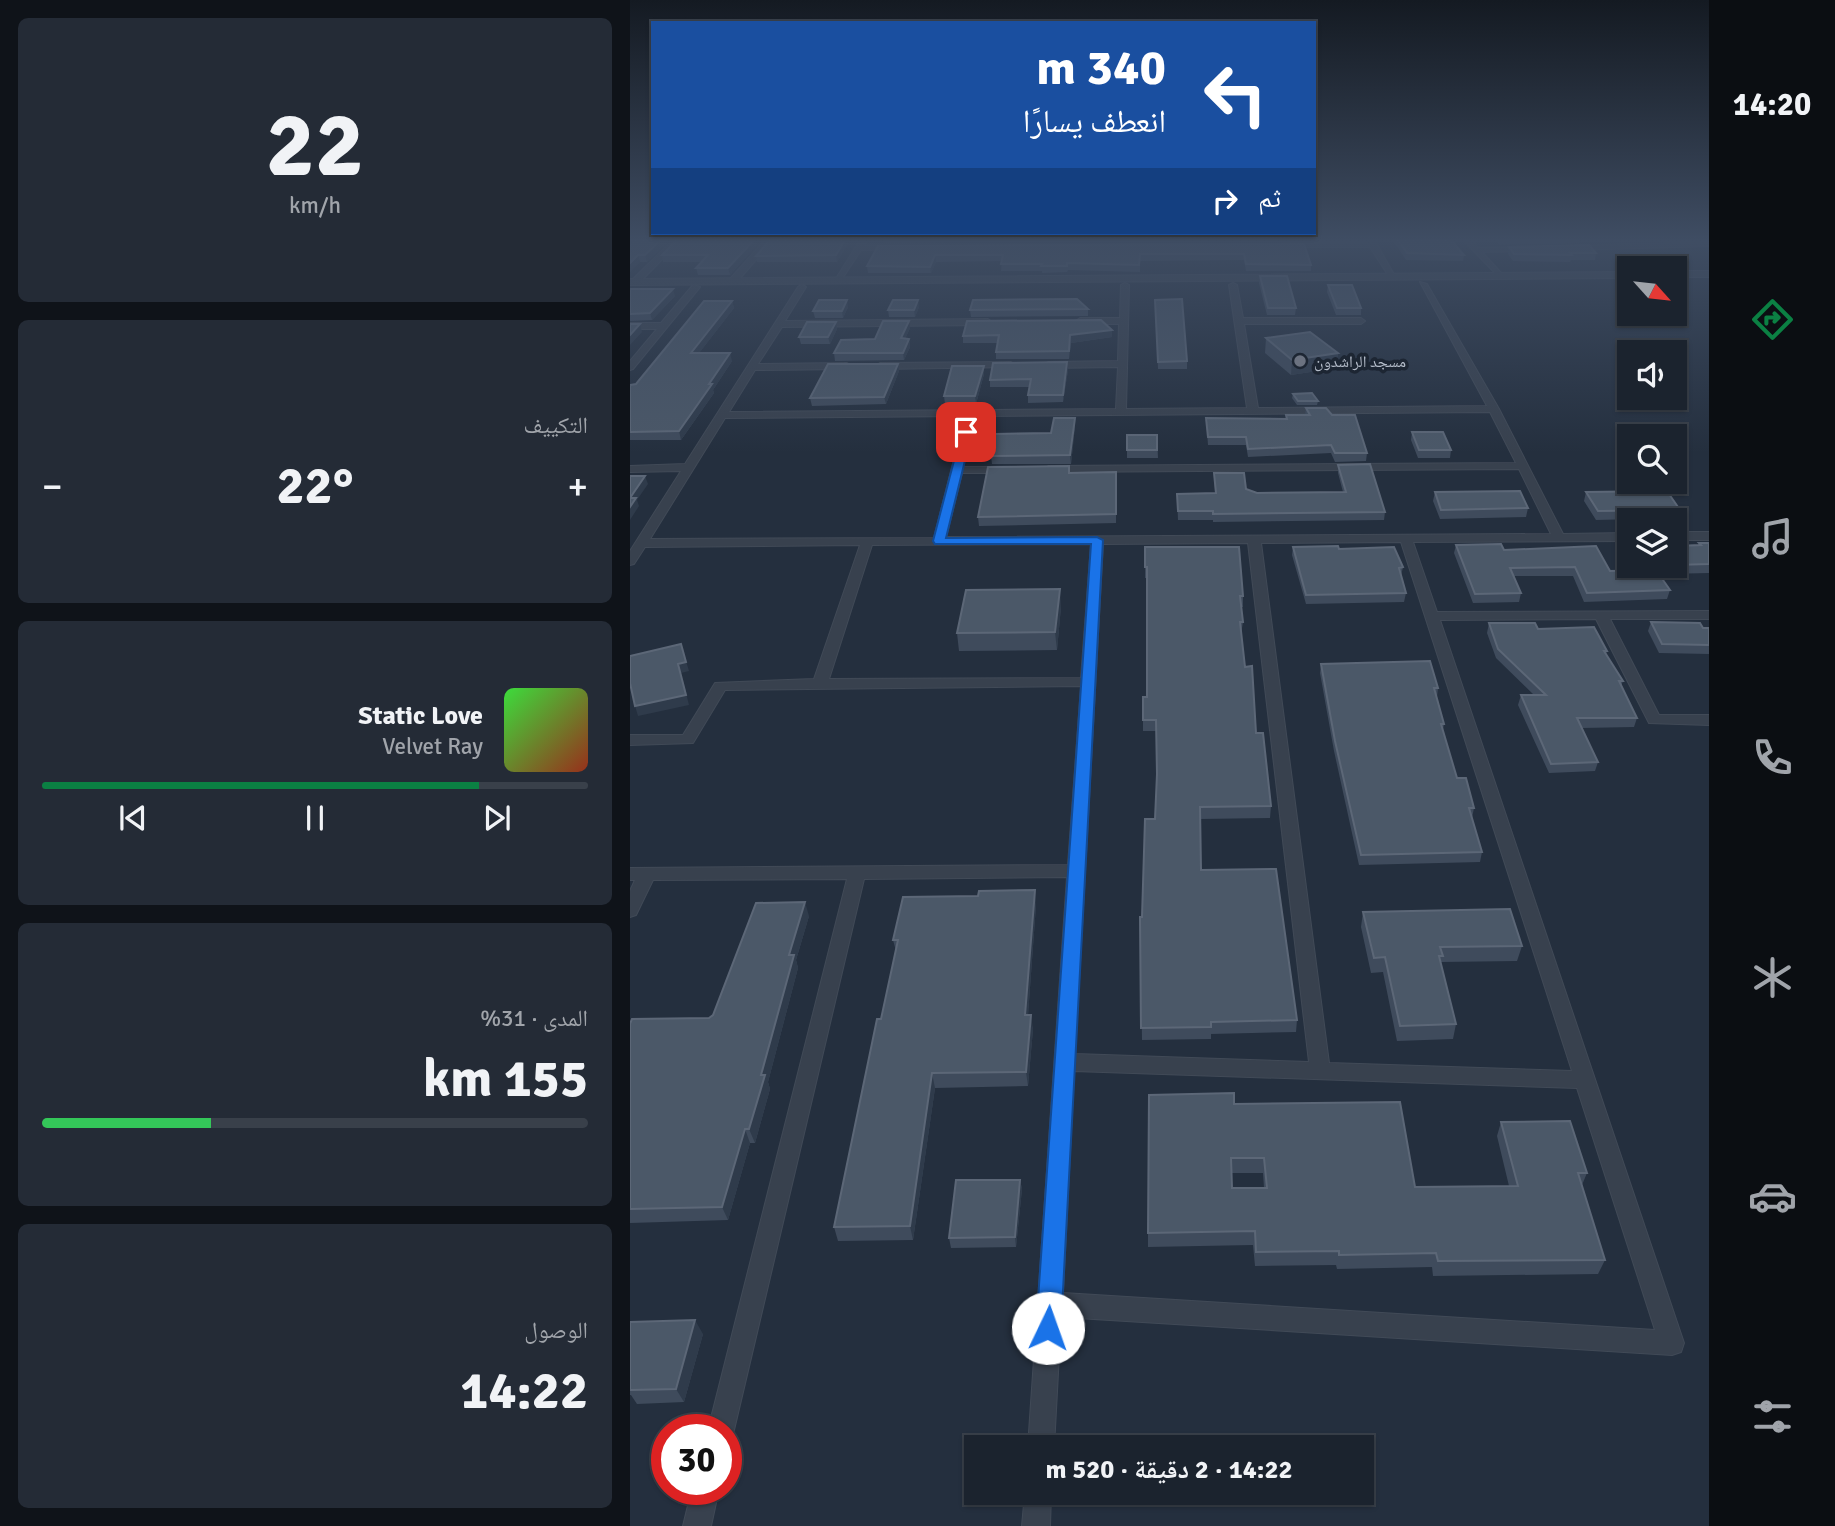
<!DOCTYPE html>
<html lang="ar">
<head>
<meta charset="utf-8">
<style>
	body { margin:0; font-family:Signika,"Noto Naskh Arabic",sans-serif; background:#242b36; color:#f1f3f6; direction:rtl; height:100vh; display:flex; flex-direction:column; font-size:26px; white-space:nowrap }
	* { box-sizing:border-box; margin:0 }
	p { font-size:23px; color:#a0a4aa }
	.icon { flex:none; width:38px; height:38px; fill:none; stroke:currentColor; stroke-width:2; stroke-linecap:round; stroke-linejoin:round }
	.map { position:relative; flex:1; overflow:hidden; direction:ltr }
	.details { display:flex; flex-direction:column; gap:18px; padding:18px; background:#0f1319; width:630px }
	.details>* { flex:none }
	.banner { position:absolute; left:21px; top:21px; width:665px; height:214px; border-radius:0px; box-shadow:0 2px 5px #0004,0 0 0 2px #39404a; direction:rtl; background:#1a4fa0; color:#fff; overflow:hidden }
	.needle { width:46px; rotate:117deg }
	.fabs { position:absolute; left:987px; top:256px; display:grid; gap:14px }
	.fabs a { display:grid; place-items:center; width:70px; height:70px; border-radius:0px; background:#1b232e; box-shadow:0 2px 5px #0004,0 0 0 2px #39404a; font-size:35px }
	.speed { position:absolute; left:21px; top:1414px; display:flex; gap:14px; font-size:35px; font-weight:700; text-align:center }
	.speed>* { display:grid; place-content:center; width:91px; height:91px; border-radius:50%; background:#1b232e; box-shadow:0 2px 5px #0004,0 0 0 2px #39404a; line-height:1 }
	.speed .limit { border:10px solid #d22; background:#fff; color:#111 }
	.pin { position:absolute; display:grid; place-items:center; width:60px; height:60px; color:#fff; margin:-30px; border-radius:14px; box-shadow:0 4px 10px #0006 }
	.me { position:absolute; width:77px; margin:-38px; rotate:3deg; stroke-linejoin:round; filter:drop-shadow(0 0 5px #0008) }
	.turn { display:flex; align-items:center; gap:24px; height:147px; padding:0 35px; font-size:32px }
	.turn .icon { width:91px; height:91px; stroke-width:2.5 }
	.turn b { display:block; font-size:49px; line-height:60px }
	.then { display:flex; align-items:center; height:66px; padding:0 35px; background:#0003; gap:14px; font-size:26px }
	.big { font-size:52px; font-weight:800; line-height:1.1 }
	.details .card { flex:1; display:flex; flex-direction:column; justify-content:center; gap:10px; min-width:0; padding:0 24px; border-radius:10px; background:#242b36 }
	.details .dial { align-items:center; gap:0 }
	.dial b { font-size:91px; line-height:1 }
	.song { display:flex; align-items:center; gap:21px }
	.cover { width:84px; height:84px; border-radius:10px; background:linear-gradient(135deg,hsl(120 70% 55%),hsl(10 70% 35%)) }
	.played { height:7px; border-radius:4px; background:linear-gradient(90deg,#0b8043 80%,#39404a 80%) }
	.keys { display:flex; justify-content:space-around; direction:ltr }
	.heat { display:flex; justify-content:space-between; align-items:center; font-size:38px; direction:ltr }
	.charge { height:10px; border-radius:5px; background:linear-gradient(90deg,#34c759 31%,#39404a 0) }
	.trip { position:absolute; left:334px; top:1435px; width:410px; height:70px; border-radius:0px; background:#1b232e; box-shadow:0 2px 5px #0004,0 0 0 2px #39404a; font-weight:800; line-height:70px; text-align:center; direction:rtl }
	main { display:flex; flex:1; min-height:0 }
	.tabs { display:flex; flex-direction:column; width:126px; justify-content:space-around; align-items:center; background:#0b0e12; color:#a0a4aa }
	.tabs .icon { width:49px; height:49px }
	.tabs .active { color:#0b8043 }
	.tabs b { font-size:32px; color:#f1f3f6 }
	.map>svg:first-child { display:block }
</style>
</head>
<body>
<main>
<nav class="tabs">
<b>14:20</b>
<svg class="icon active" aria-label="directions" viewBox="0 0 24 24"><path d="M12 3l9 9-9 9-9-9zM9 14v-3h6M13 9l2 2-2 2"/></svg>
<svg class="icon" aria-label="music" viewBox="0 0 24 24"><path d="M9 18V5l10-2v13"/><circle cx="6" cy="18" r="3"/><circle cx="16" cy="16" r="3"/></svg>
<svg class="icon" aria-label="phone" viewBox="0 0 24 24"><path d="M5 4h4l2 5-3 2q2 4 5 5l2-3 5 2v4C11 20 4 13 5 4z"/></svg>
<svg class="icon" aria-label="climate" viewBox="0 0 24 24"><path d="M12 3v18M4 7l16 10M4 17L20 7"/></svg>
<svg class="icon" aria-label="car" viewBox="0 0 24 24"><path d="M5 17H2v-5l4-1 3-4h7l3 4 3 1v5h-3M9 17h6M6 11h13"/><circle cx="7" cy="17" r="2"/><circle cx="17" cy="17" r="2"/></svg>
<svg class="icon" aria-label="filters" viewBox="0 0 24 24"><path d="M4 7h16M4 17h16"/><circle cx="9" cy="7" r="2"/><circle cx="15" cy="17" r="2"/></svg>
</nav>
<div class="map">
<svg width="1079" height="1526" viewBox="0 0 1079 1526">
	<rect width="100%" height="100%" fill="#242f3e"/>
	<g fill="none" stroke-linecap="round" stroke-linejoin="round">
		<!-- minor casing -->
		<g stroke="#414a57" stroke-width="2">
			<path id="minor" d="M43,240h8l-43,44h-6v-4z
				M135,240h8l-37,43h-6v-4z
				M230,240h8l-4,6h34l4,2 -4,2h-37l-21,32h-6z
				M735,240h8l3,3 20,35h-6l-20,-31h-86l-4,-2 4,-2h83z
				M833,240h8l7,8 50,-1 4,2 -4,2 -46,1 21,23 -4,2z
				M1079,242v4l-138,4 -4,-2 4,-2z
				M790,282l7,2 72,125 64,125 66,-1v8l-216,1 24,70 272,-1v8h-99l49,96h50v10l-60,-2 -53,-104 -156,1 244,723 -3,9 -9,3 -611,-38 -7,130h-26l39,-570 -203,2 -130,551 -4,9 -4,2v-11h-18l139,-551 -194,1 -17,35 -6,2v-26l5,-11h-5v-12l438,-3 13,-179 -356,4 -32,53 -63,2v-10h53l32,-52 99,-4 46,-134 -215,2 -11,17 -4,1v-14l51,-80 -51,1v-6l55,-2 113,-177 4,-3 4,3 -21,34 203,-2 4,3 -4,3 -206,2 -24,37 89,-1 5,3 -5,3 -92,1 -26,42 387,-3 2,-42 -70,1 -5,-3 5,-3 70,-1 1,-37h-39l-4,-3 4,-3h40l1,-33 4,-2 4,2 -3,124 121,-1 -18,-123 4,-2 4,2 6,33h118l4,3 -4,3h-117l14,84 229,-2zM860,412l26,51 -467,3 -6,3 6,3 470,-3 32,65 -605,3 16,-64h48l6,-3 -6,-3h-47l12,-51zM335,416l-31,122 -284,1 75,-121zM771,542l171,529 -243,-8 -68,-520zM618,543l61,519 -234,-8 28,-510zM461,544l-10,134 -252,1 43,-134zM444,1071l503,17 78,242 -592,-37z
				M63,285l7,2 -67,82 -3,1v-9l27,-32h-27v-6h31z
				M381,362l5,3 -2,2 -134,2 -5,-3 5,-3z
				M1045,532h34v8h-34z
				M62,1489h27l-8,37h-28z
				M395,1493h26l-1,33h-28z"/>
		</g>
		<!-- tertiary casing -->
		<g stroke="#414a57" stroke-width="2">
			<path id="tertiary" d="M1045,271h34v6h-34z
				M999,272v6l-999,7v-6z"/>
		</g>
		<!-- minor -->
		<use href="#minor" fill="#38414e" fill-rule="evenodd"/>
		<!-- tertiary -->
		<use href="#tertiary" fill="#38414e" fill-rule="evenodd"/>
	</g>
	<!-- wall -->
	<path fill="#3f4b5c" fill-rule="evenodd" d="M0,240h40l-23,22h-7z
		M220,240l-13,22h-80l-1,-6z
		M253,240h423l-422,3z
		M765,240h56l13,15 -1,6 -57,-1 -12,-18z
		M865,240h85v3l-80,2z
		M126,241l1,4 -27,30h-32l-2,-7 6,-6h-39l-1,-7z
		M674,244l7,21v6h-65l-2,-11 -104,1v11l-72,-2 -1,2 -25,1v-2h-41l1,-10 -66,1 -5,11h-63l-1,-7 11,-20z
		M879,247l87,6 -1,7h-24l-1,2 -57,-1 -5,-7z
		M630,276l36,32 -1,7h-28l-8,-32z
		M698,285l33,23v7h-25l-9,-23z
		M0,289l45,7 -23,24 -22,1z
		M525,300l32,61v8h-29z
		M102,301l2,7 -35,45 33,8 -19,29 1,3 -33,47h-51v-55l6,-1z
		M218,307l-5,11h-28l-2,-7z
		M289,307l-4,10h-26l-1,-7z
		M458,309v7l-117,1 -1,-7z
		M337,321l145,16 -41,6 -2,16h-73v-7l2,-9h-35v-7z
		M206,322l1,7 -7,15h-29l-2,-7z
		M280,328l-5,11h4l1,8 -6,13 -69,1 -1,-8z
		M636,338l72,15 -2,15 -45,7 -26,-22z
		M437,362l1,8 -5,32 -35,1v-8l1,-8h-39v-7z
		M268,364l1,7 -13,33 -74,2 -2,-8z
		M354,366v8l-8,30h-31l-1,-8z
		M663,394l25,7 -1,4h-20l-5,-7z
		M676,408l26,7 35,38 -1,8 -31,1 -4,-9 -83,4 -2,-12h-38l-2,-27 80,1v-4h19z
		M445,418v8l-4,38h-79l-1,-8 60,-23z
		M782,432l39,18 -1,8h-32l-7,-18z
		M497,435h30l1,23h-31z
		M708,465l47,47 -1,8 -171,2v-2h-35l-1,-26 38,-1 -1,-20 32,16 11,4 86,-1 -5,-19z
		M439,466l1,7 46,-1v51l-137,3 -1,-9z
		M805,492l93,16 -2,9 -86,2 -7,-18z
		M956,492l94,18 -2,8 -82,2 -12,-19z
		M1069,543h10v30l-42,1 -6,-9h14l23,-20z
		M826,545l48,5 106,21 60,19 -3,9 -83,3 -11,-26h-59l7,17 -2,9 -46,1 -19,-50z
		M515,547l98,49v11h-2l2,15 -2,12 4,33 11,66 15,73 -1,12 -70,1 1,51 96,150 -1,12 -85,2v5l-69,1 -2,-123h2l13,-98 2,-45 -1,-43h-13v-34h4v-119h-2z
		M663,547l46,2 64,18 -2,9 5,17 -2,9 -98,2 -14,-49z
		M431,607l-4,43 -98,1 -2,-18z
		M1021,622l58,6v26l-50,-1 -11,-22z
		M859,623l49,6 69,22 -1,4 17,26 -2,5 16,32 -3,9 -52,1 16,34 -3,9 -46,2 -31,-68 3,-10h13l-38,-37 -9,-25z
		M691,664l117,24 -1,9 7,27 -1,6 14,48 17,30 -2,10 10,34 -2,10 -121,3 -25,-114 -14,-78z
		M406,905l-8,110 5,14 -5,57 -93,2 -22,152 -75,1 -4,-14 62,-276 -3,-11z
		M733,912l159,34 -5,15 -76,1v2l15,60 -3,15 -56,2 -14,-69 -12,1 -10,-46z
		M179,916l-13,44 2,8 -30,114 2,7 -15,54h-5l-22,77 -98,3v-199l79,-6z
		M604,1104l181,83 94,-1 -12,-50 4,-14 86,51 -5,12 23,75 -7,14 -165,2 -1,-9 -95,2 -1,-4 -81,1 -2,-21 -105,2v-14zM602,1173h31l1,15h-32z
		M390,1180l2,9 -6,58 -65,1 -2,-10z
		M0,1322l73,12 -19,68 -47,2 -6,-9h-1z"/>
	<!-- shaded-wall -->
	<path fill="#2f3b4b" d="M31,240h9l-23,22 -2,-7z
		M122,240h5l-1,1 1,4 -27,30 -2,-7z
		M215,240h5l-13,22 -1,-7z
		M8,255l2,7 -10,10v-9z
		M305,255l1,7 -5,11 -1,-6z
		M43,289l2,7 -23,24 -2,-7z
		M217,300l1,7 -5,11 -1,-7z
		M288,300l1,7 -4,10 -1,-7z
		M102,301l2,7 -41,53 -2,-8z
		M279,321l1,7 -8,18 -1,-8z
		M206,322l1,7 -7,15 -2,-7z
		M10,324l2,8 -12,13v-10z
		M482,330v7l-41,6 -2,16 1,-24z
		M279,339l1,8 -6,13 -1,-7z
		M100,353l2,8 -19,29 1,3 -33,47 -2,-9z
		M708,353l-2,15 -45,7 1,-15z
		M437,362l1,8 -5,32v-7z
		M268,364l1,7 -13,33 -2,-7z
		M354,366v8l-8,30 -1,-8z
		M445,418v8l-4,38 -1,-9z
		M15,476l3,8 -11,16 2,6 -9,14v-22z
		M430,589l1,18 -4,43 -2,-18z
		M51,644l8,27 -8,2 8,32 -51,11 -3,-10 43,-42z
		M405,890l1,15 -9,124 -2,-14z
		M175,902l4,14 -13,44 2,8 -30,114 2,7 -15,54 -6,-14 40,-174z
		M401,1015l2,14 -5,57 -2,-14z
		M302,1073l3,15 -22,152 -3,-14z
		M115,1129l5,14 -22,77 -6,-13z
		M390,1180l2,9 -6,58 -1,-10z
		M65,1320l8,14 -19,68 -8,-13z"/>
	<!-- building -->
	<path fill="#4b5868" stroke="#5c6777" stroke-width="2" fill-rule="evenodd" d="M0,240h31l-16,15h-7l-8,8z
		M47,240h77l-26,28h-32l12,-13h-46z
		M140,240h75l-9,15 -80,1z
		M768,240h53l13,15 -57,-2z
		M674,244l7,21 -65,-1 -2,-10h-104l-1,11 -72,-2v3h-26l1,-2h-41l2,-9h-68l-5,12 -63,-1 11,-20z
		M959,245l7,8h-26l2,2 -58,-1 -5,-7z
		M630,276h27l9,32h-28z
		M698,285h24l9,23h-24z
		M0,289h43l-23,24 -20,1z
		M447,299l11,10 -118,1 3,-10z
		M552,299l5,62 -29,1 -3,-62z
		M189,300h28l-5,11h-29z
		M263,300h25l-4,10h-26z
		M74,301h28l-41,52h39l-21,31h3l-33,47 -49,1v-47l6,-1z
		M471,320l11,10 -42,5 -1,16 -73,1 3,-17 -36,1 4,-15z
		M253,321h26l-8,17 8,1 -6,14h-69l7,-13 34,-1z
		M177,322h29l-8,15h-29z
		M0,324h10l-10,11z
		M680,332l28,21 -46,7 -26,-22z
		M437,362l-4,33h-35l3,-16 -41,1 3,-17z
		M198,364h70l-14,33 -74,1z
		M322,366h32l-9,30h-31z
		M682,393l6,8h-20l-5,-7z
		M676,408h20l6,7h23l12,38h-32l-4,-8 -83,4 -2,-12h-38l-2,-19 81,1 -1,-4h24z
		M424,418h21l-5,37 -79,1 4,-22 56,-1z
		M782,432h31l8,18h-32z
		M497,435h30v15h-30z
		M740,464l15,48 -172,2v-3h-35l-1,-17 39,-1 -2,-20h30l2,16 11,4 89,-1 -8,-27z
		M439,466v7l47,-1v42l-138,3 10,-50z
		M0,476h15l-15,22z
		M890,491l8,17 -87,2 -6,-18z
		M1037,491l13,19 -82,1 -12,-19z
		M0,498h6l-6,9z
		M1069,543h10v21l-34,1v-19l26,-1z
		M871,544l3,6 92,-4 14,25 46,-1 14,20 -83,3 -12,-26 -65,1 11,25 -46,1 -19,-49z
		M708,546l1,3 55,-2 9,20 -4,1 7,25 -100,2 -13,-48z
		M515,547h94l4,49h-3l3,26h-3l5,45 7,-1 4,67h7l8,73 -71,1 1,63 75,-1 21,151 -86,2v5l-70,1 -1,-111h2l3,-98h10l2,-45 -1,-54h-13v-23h4v-130h-2z
		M430,589l-5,43 -98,1 9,-43z
		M1021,622l49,1 3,5h6v17l-47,-1z
		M859,623h46l3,6 56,-2 13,24h-3l19,30h-4l18,37h-60l21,44 -47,2 -30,-69h25l-48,-46z
		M51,644l5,18 -8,2 8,31 -51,11 -5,-23v-27z
		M800,661l8,27h-4l10,36h-3l16,54h9l8,30h-5l13,44 -121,3 -26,-114 -14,-77z
		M405,890l-10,125h6l-5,57 -94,1 -22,153 -76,1 43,-208h4l17,-79h-5l10,-43 75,-1 1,-5z
		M175,902l-16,53h5l-33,120h4l-16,54h-4l-23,78 -92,2v-185l2,-5 77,-1 4,-3 43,-112z
		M880,909l12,37 -82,1 3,9h-4l17,68 -56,2 -15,-69 -11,1 -11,-46z
		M604,1093v11l166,-2 15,85 103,-1 -17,-64 69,-1 17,52h-9l27,87 -167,1 -2,-8 -97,2v-4l-83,1 -1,-21 -107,2 1,-138zM601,1158h33l3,30h-35z
		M326,1180h64l-5,57 -66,1z
		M65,1320l-19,69 -46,1v-68z"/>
	<!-- sky -->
	<linearGradient id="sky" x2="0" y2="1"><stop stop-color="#141a22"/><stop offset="0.53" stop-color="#3f4d63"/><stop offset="1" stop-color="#3f4d63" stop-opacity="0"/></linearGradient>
	<rect width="1079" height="453" fill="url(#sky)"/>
	<!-- route -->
	<path fill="#1a73e8" stroke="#114b97" stroke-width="2" d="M332,430l10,2 -26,106 151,-1 6,3 -42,788 -4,9 -9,3 -9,-3 -3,-9 55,-784h-156l-2,-3z"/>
	<!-- markers -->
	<circle fill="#6b7280" stroke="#1d2633" stroke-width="2.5" cx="670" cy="361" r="7"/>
	<g text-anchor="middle" stroke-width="7" stroke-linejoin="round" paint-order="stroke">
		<!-- far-poi labels -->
		<g font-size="16" fill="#b4bcc9" stroke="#1d2633" text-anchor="start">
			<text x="684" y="367">مسجد الراشدون</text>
		</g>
	</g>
</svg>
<div class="fabs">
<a><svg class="needle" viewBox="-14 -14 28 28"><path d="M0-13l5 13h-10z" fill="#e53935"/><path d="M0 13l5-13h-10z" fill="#a0a4aa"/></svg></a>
<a><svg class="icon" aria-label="sound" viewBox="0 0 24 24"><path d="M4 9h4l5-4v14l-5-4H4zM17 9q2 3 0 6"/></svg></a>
<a><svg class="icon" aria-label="search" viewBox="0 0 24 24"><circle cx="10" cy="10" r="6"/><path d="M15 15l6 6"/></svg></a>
<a><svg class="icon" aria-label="layers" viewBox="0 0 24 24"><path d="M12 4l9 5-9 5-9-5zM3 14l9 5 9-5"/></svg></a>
</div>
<div class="speed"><div class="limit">30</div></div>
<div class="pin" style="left:336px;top:432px;background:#d93025"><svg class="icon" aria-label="arrive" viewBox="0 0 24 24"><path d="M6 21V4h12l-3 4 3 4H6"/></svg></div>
<svg class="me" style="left:418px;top:1328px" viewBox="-20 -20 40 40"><circle r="19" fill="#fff"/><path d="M0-13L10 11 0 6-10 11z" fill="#1a73e8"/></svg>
<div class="trip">14:22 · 2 دقيقة · 520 m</div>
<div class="banner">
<div class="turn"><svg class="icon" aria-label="left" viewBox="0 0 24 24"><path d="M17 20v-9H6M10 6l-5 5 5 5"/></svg><div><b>340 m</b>انعطف يسارًا</div></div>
<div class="then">ثم<svg class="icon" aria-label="right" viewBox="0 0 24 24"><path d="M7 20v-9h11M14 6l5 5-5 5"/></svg></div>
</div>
</div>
<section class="details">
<div class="card dial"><b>22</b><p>km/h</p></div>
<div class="card"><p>التكييف</p>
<div class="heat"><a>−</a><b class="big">22°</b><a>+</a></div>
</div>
<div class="card">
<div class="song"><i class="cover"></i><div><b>Static Love</b><p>Velvet Ray</p></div></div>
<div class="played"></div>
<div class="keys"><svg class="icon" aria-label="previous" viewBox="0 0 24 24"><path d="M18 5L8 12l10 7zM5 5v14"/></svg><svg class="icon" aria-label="pause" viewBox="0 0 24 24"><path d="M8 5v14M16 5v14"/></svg><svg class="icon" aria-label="next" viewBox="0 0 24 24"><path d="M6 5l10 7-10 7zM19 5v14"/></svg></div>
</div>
<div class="card"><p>المدى · 31%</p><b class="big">155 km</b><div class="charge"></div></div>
<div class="card"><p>الوصول</p><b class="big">14:22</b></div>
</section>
</main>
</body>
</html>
